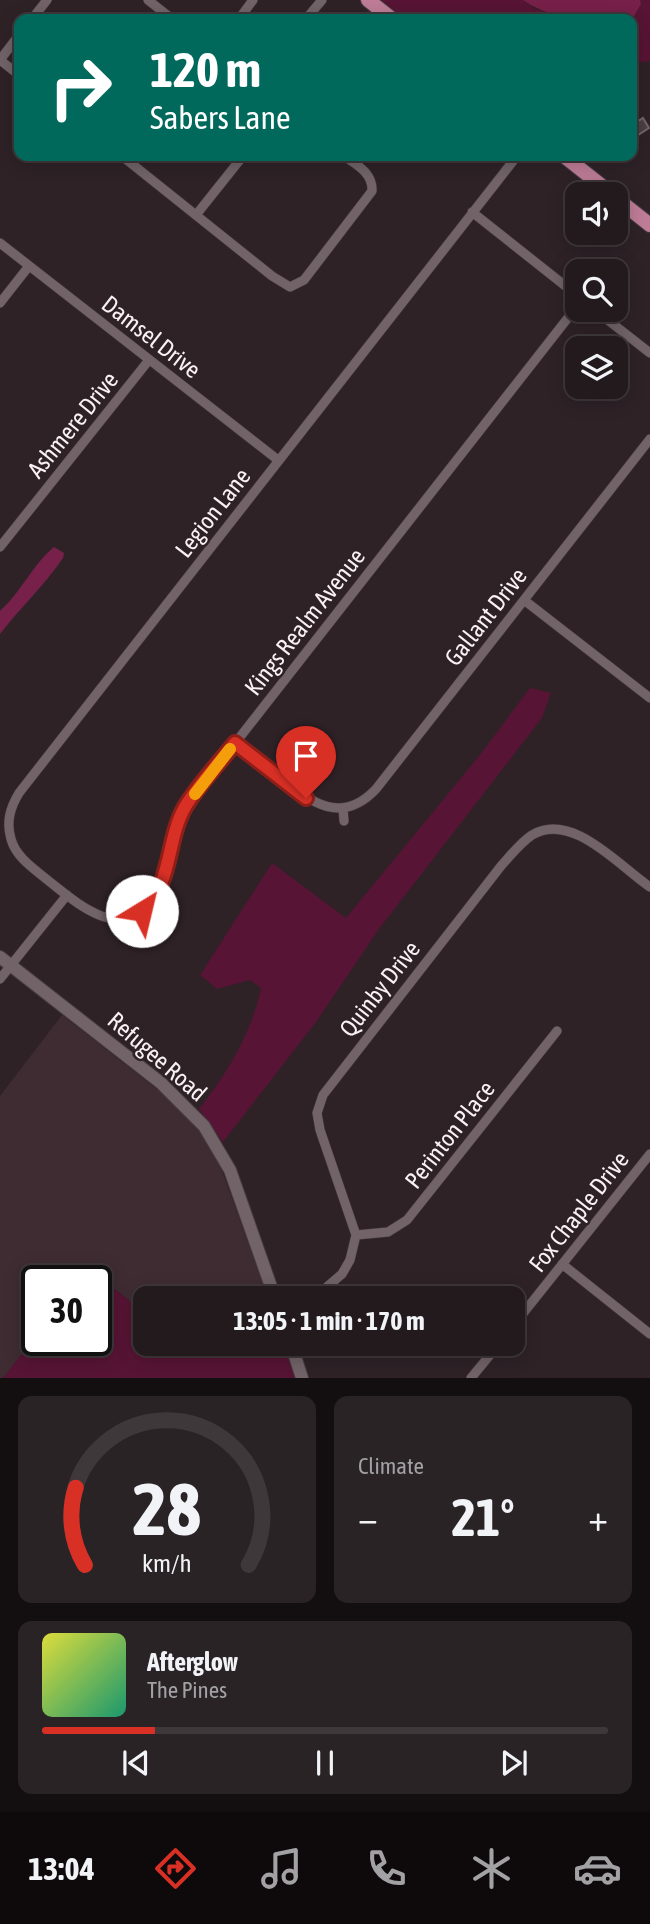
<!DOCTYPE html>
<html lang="en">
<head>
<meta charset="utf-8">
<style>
	body { margin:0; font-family:"Asap Condensed",sans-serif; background:#2a2326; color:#f1f3f6; height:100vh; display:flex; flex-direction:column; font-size:26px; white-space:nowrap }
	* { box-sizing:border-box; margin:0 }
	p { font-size:23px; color:#a2a1a4 }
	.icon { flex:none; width:38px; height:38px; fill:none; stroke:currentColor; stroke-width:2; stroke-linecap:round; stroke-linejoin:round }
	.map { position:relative; height:1378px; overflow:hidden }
	.sheet { display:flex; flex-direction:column; gap:18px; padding:18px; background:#130e10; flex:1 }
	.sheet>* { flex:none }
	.guide { position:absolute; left:14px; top:14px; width:623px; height:147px; border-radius:14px; box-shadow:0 4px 18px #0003,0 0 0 2px #3f383b; background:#00695c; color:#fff; overflow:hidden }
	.fabs { position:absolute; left:565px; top:182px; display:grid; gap:14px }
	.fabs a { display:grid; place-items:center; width:63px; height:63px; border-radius:14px; background:#221a1d; box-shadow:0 4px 18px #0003,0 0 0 2px #3f383b; font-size:35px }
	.speed { position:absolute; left:21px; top:1265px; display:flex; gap:14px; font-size:35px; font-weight:700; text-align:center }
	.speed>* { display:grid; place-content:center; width:91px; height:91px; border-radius:50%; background:#221a1d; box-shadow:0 4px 18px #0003,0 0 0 2px #3f383b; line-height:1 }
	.speed .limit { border:4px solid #111; border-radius:10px; background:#fff; color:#111 }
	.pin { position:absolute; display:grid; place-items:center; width:60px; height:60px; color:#fff; margin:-72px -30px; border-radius:50% 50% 50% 0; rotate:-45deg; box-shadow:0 0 7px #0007 }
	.pin .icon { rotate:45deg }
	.me { position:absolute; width:77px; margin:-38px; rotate:36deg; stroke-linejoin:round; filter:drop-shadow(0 0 5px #0008) }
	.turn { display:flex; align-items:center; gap:24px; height:147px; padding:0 21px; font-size:32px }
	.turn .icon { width:91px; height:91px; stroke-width:2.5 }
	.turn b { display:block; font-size:49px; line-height:60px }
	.big { font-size:52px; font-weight:700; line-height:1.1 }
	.sheet .card { flex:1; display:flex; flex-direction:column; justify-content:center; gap:10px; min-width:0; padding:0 24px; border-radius:14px; background:#2a2326 }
	.sheet .dial { align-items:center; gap:0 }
	.dial svg { height:182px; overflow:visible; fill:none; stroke:#3f383b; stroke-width:7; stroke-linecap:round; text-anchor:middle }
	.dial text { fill:#f1f3f6; stroke:none }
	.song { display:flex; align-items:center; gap:21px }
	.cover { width:84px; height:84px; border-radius:10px; background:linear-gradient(135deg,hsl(60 70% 55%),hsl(160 70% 35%)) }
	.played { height:7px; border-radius:4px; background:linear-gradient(90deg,#d93025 20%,#3f383b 20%) }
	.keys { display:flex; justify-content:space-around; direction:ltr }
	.heat { display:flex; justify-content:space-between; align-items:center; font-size:38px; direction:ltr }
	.sheet .tiles { flex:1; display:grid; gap:18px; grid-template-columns:1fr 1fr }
	.card:last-child { grid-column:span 2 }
	.trip { position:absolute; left:133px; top:1286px; width:392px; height:70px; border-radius:14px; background:#221a1d; box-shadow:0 4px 18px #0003,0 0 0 2px #3f383b; font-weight:700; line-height:70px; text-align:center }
	.menu { display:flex; height:112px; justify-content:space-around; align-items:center; background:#0e0a0c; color:#a2a1a4 }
	.menu .icon { width:49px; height:49px }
	.menu .active { color:#d93025 }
	.menu b { font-size:32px; color:#f1f3f6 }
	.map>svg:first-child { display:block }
</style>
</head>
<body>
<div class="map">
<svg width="650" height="1378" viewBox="0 0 650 1378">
	<rect width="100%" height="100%" fill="#2e2227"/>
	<!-- built -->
	<path fill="#3e2c32" d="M62,1015l105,82 45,46 56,155h-123v15l-56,-44 -9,12h-43v54l-34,43h-3v-282z"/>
	<!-- green -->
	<path fill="#571434" d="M381,0h142l12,9 44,10h-174z
		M640,0h10v61l-18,2v-44h-14l16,-3 7,-12z
		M530,688l21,5 -9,25 -163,211 -63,93 -93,120 -24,-33c29,-37 52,-75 62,-121l-11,-8 -33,9 -17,-14 72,-112 74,55 133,-162z
		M89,1269l56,44v31h40l5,4 9,-4h84l12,34h-292l34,-43v5h59v-59h-16z"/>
	<!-- water -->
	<path fill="#772049" d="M523,0h117l1,4 -7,12c-35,8 -82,5 -111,-16z
		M54,547l10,6 -1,5c-19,28 -43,50 -63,76v-23c21,-19 34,-48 54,-64z"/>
	<!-- building -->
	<path fill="#4c3f43" stroke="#73656a" stroke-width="2" d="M643,118l6,10 -11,7 -6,-10z"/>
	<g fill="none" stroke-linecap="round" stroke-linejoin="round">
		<!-- street casing -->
		<g stroke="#483e42" stroke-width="10">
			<path id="street" d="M148,0l24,19
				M32,19l15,-19
				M239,19l14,-19
				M306,19l16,-19
				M0,60l19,-25
				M0,60l19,15
				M122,156l150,120 18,11 14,-7 68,-89c1,-18 -15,-26 -28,-35
				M517,156l-498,637c-9,15 -13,29 -8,46 5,19 25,31 39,43 28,22 70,60 102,19 17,-21 16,-51 25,-76 2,-7 6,-13 9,-19l392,-501
				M472,212l106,84
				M196,215l47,-59
				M0,243l278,217
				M0,303l29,-37
				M595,310l55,43
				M0,547l149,-187
				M524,600l126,98
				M235,743c15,11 30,23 44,34 32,25 62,49 97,12l274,-350
				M343,808l1,13
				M0,979l67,-84
				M356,1235l32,-3 19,-12 150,-189
				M562,1264l88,70
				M304,1298l17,-6 21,-18 8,-14 6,-25 -36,-105 -3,-17 6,-18 178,-229c10,-11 19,-23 31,-31 40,-24 87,31 118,52
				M513,1326l137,-172
				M471,1378l28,-34"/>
		</g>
		<!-- secondary casing -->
		<g stroke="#483e42" stroke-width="14">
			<path id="secondary" d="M0,957l161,126 43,43 26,44 45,128
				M291,1344l11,34"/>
		</g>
		<!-- primary casing -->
		<g stroke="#483e42" stroke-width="16">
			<path id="primary" d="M368,0l24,19
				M564,156l48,38
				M616,198l34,27"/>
		</g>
		<!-- street -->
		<use href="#street" stroke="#716368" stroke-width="9"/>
		<!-- secondary -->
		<use href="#secondary" stroke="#716368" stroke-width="12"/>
		<!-- primary -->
		<use href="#primary" stroke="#be7c96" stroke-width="14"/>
	</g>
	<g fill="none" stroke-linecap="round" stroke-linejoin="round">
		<!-- route casing -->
		<g stroke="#8d1f18" stroke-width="18">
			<path id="route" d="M142,911c31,-27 24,-71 43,-104 14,-23 34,-44 50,-64l71,55"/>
		</g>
		<!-- route -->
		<use href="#route" stroke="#d93025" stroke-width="12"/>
		<!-- slow -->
		<path stroke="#f59e0b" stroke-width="12" d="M195,794l35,-45"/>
	</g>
	<g text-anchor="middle" stroke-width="5" stroke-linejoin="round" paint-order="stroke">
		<!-- street labels -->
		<g font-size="24" fill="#f9f1f4" stroke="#2e2227">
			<text transform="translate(151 337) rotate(38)" y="8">Damsel Drive</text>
			<text transform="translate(73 425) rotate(-51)" y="8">Ashmere Drive</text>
			<text transform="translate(213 513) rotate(-52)" y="8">Legion Lane</text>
			<text transform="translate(486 617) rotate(-52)" y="8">Gallant Drive</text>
			<text transform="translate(305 622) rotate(-52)" y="8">Kings Realm Avenue</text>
			<text transform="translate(380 989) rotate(-52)" y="8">Quinby Drive</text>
			<text transform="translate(157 1057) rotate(41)" y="8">Refugee Road</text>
			<text transform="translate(450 1135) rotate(-52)" y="8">Perinton Place</text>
			<text transform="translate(579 1212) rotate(-52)" y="8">Fox Chaple Drive</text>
		</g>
	</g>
</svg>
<div class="fabs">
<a><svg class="icon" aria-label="sound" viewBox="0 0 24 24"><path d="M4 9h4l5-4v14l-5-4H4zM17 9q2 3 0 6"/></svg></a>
<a><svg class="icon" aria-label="search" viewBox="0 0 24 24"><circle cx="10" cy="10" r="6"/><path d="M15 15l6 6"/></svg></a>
<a><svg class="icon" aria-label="layers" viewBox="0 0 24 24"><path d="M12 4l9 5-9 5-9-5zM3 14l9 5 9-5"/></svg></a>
</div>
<div class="speed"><div class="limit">30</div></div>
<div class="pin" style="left:306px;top:798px;background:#d93025"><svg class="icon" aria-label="arrive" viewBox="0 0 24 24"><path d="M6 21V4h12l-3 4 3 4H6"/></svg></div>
<svg class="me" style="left:142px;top:911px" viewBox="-20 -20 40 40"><circle r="19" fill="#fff"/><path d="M0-13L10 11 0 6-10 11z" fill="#d93025"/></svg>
<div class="trip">13:05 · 1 min · 170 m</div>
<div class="guide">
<div class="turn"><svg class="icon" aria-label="right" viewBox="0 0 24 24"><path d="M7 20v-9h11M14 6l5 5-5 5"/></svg><div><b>120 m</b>Sabers Lane</div></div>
</div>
</div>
<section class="sheet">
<div class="tiles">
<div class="card dial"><svg viewBox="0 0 100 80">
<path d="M14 69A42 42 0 1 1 86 69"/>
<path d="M14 69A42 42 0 0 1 10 35" stroke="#d93025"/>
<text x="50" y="56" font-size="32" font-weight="700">28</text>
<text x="50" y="72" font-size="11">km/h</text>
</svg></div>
<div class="card"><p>Climate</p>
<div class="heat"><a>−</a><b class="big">21°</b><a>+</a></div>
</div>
<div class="card">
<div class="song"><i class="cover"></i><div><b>Afterglow</b><p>The Pines</p></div></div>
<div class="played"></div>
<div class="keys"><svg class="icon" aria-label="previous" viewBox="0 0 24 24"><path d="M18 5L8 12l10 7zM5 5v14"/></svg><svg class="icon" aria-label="pause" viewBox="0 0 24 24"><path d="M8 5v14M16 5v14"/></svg><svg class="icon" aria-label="next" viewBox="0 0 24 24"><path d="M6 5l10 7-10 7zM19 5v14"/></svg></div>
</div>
</div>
</section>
<nav class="menu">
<b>13:04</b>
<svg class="icon active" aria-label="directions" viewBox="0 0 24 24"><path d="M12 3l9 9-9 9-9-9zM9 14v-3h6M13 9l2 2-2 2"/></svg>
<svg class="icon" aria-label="music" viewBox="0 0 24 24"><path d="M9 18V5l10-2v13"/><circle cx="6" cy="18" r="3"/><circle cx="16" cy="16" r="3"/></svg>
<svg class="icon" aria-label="phone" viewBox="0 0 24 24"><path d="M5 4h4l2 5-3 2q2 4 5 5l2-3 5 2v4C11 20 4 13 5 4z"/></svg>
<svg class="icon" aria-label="climate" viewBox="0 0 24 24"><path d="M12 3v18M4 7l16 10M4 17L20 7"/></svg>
<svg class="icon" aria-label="car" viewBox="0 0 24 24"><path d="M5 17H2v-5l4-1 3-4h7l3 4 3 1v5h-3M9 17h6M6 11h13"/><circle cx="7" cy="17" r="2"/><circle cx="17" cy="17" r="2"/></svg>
</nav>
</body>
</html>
